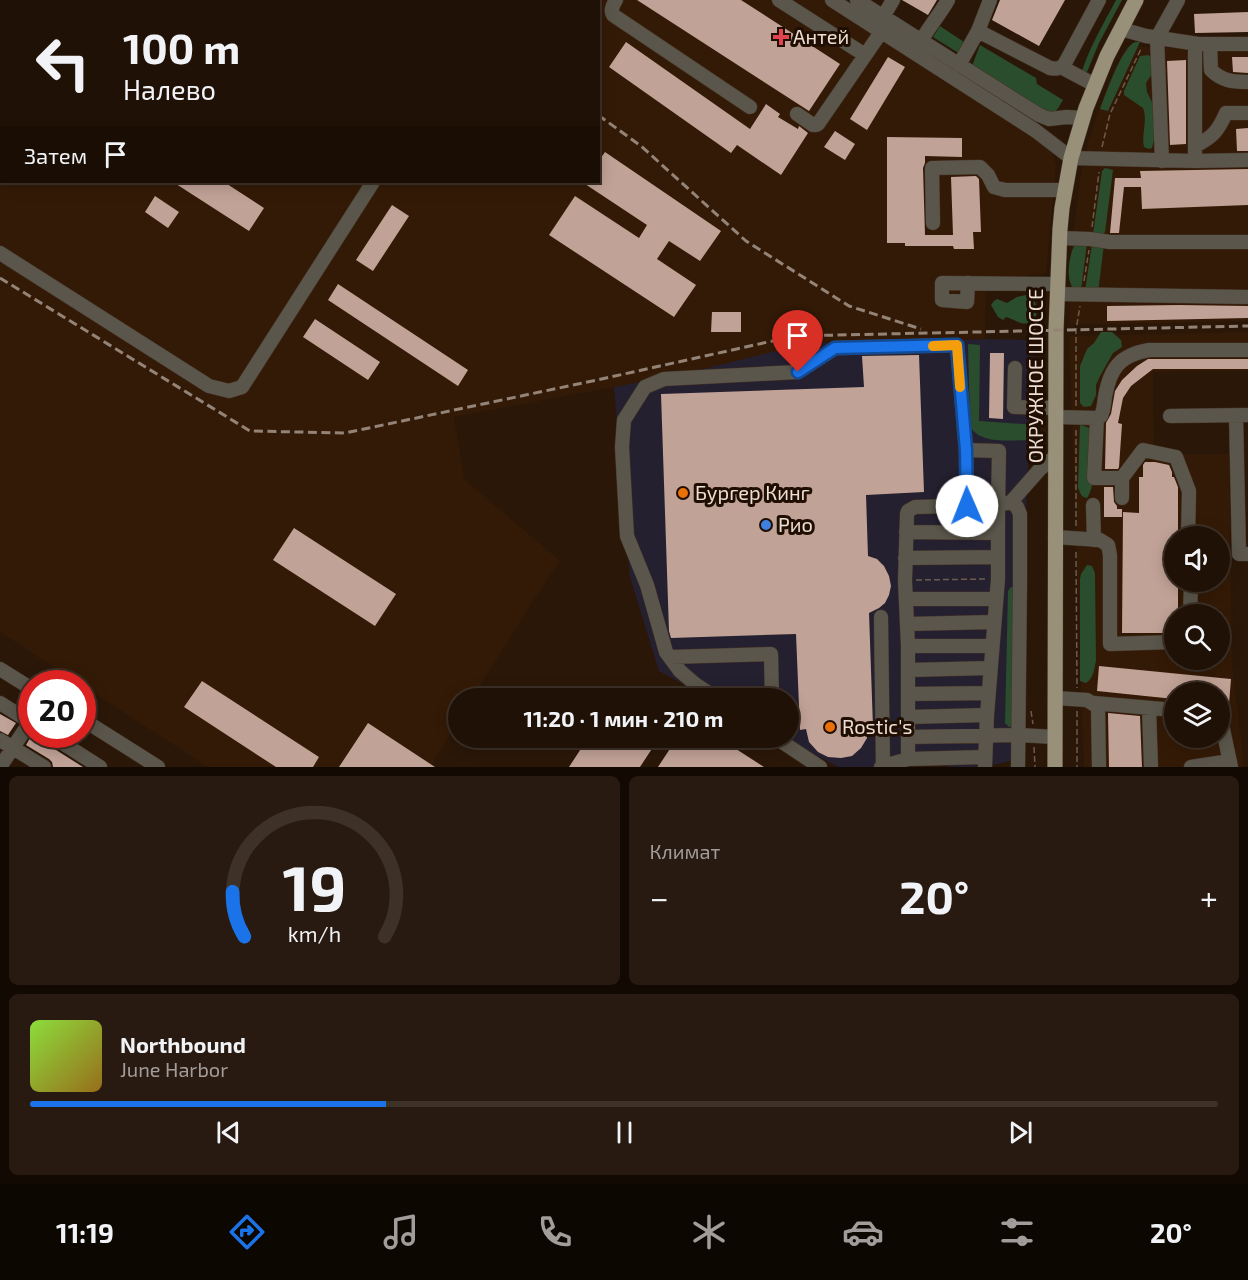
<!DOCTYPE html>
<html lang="ru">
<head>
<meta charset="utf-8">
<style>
	body { margin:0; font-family:"Exo 2",sans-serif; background:#281a10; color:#f1f3f6; height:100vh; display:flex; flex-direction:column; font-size:22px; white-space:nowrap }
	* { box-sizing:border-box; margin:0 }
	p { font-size:20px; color:#a29d9b }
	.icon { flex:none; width:33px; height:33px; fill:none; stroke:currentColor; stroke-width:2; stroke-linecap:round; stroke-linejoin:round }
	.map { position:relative; height:767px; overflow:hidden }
	.panel { display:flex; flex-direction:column; gap:9px; padding:9px; background:#120903; flex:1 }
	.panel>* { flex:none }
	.banner { position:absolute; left:0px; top:0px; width:600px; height:183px; box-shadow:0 3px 15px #0003,0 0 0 2px #3d3128; background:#201106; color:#f1f3f6; overflow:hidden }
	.fabs { position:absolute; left:1164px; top:526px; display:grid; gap:12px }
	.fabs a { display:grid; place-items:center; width:66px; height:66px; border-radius:50%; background:#201106; box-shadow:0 3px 15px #0003,0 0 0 2px #3d3128; font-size:30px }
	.speed { position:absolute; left:18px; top:670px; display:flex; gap:12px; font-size:30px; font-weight:700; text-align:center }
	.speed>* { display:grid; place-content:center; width:78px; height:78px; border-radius:50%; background:#201106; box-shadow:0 3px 15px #0003,0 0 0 2px #3d3128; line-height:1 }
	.speed .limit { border:9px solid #d22; background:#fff; color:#111 }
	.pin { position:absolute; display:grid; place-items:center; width:51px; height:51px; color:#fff; margin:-62px -26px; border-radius:50% 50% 50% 0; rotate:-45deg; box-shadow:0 0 6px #0007 }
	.pin .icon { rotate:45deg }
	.me { position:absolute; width:66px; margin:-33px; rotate:359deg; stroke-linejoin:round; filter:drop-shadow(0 0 4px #0008) }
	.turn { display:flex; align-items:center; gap:21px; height:126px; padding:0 24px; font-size:27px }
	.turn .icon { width:78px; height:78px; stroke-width:2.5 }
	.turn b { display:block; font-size:42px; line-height:51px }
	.then { display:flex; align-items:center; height:57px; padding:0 24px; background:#0003; gap:12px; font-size:22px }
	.big { font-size:45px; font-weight:700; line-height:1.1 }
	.panel .tile { flex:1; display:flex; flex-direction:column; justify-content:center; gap:9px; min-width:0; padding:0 21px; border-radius:9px; background:#281a10 }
	.panel .dial { align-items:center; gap:0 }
	.dial svg { height:156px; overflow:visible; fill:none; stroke:#3d3128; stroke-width:7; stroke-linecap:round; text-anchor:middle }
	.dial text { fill:#f1f3f6; stroke:none }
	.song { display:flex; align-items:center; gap:18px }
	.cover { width:72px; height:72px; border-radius:9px; background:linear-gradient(135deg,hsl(90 70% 55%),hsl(40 70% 35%)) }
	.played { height:6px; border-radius:3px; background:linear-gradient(90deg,#1a73e8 30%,#3d3128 30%) }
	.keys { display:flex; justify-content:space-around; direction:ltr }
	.heat { display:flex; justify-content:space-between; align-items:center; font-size:33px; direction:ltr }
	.panel .tiles { flex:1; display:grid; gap:9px; grid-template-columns:1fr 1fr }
	.tile:last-child { grid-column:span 2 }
	.trip { position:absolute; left:448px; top:688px; width:351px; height:60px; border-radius:30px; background:#201106; box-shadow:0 3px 15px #0003,0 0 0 2px #3d3128; font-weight:700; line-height:60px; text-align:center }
	.dock { display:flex; height:96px; justify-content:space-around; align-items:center; background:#0d0702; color:#a29d9b }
	.dock .icon { width:42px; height:42px }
	.dock .on { color:#1a73e8 }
	.dock b { font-size:27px; color:#f1f3f6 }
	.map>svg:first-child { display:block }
</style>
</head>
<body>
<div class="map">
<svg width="1248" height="767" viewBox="0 0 1248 767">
	<rect width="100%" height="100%" fill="#2a1708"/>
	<!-- commercial -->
	<path fill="#252030" d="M985,339l49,1 -20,420 -30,7h-33l-10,-3 -53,3h-50l-54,-29h5v-39h-78l-52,-28 -29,-94 -16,-190 194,-44z"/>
	<!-- built -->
	<path fill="#331a06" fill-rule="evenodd" d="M0,0h823l213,136 9,9 8,10 3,11 -10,107 -60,8 -1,58 -177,4 -125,31 -229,43 10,62 96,82 -29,43 -59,95h-13v21l-29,47h-222l-125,-81 -1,-2h-2l-80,-52zM2,2h596v180h-596z
		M1127,46l71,3 50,-1v273l-178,4 1,-73 9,-73 8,-37 12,-36 14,-36z
		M1248,332v39l-95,1 1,82h75l3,209 12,104h-160l-15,-431zM1174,537h46v45h-46zM1174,615h46v45h-46zM1174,693h46v45h-46z"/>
	<!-- green -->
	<path fill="#2a4d2d" d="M1116,0h6l-23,43 -12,29 -2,1 -3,-2c8,-25 22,-48 34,-71z
		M940,26l27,18 -7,10 -27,-17z
		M1135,42h5l-32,69 -8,-2c6,-15 21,-61 35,-67z
		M980,45l56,33 1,6 26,16c-5,8 -6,13 -16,14l-75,-48z
		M1148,55l9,5 1,5 -12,18 1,9 7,14 1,29 -3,13 -3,1 -5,-2c-3,-13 4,-26 -1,-39l-19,-13v-4l16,-35z
		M1105,168l8,2 -8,62 -3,3 -9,-1 9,-63z
		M1087,243l-6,47 -7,-1c-9,-9 -5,-32 0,-43z
		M1092,244h12l-6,49 -13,-2z
		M1026,295c11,7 11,8 10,21 -13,14 -16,5 -30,1l-3,3 -5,-3 -7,-12 3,-4 3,-2 10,4 10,-6z
		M1101,332h11l9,8 1,7 -9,6 -13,23 -4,9v10l-5,11 -7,1 -4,-4v-37l7,-17 7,-6z
		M968,344l12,1 -1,76 59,4 -2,31 -3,5h-1l-1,-21c-18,0 -54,5 -61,-15z
		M1080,425c7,1 12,4 14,11 4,12 1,53 -7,62 -6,-1 -7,-5 -9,-11z
		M1087,565l5,1 3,7 1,88c-2,8 -2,17 -10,22l-6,-2v-102l1,-5z
		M1011,587h3l-2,139 -3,1 -4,-4 3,-132z"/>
	<!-- building -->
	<path fill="#c1a296" d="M637,0h104l99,64 -31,47z
		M902,0h35l-9,15z
		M1000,0h65l-26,46 -47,-26z
		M1248,12v20l-53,1 -1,-19z
		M626,42l124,87 16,-25 14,10 -2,3 20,12 1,-3 9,7 -27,42 -44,-30 -6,8 -122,-86z
		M888,57l17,10 -38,63 -17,-11z
		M1232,57h16v16l-15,-1z
		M1186,60v84l-16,1 -3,-84z
		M1248,128v23h-11l-1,-22z
		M835,131l20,13 -10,16 -21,-13z
		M887,137l75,1v19l-37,-1v7l-2,5 2,67h28l-2,-58 25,-1 3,3 2,53h-8l1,17h-20l-1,-3h-48v-3h-18z
		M605,152l116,79 -21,30 -31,-20 -12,18 39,26 -22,32 -125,-82 26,-39 64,42 8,-13 -65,-43h16v-20z
		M1248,169v36l-106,4 -1,-22h-17l-5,46h-9l5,-55h26l-1,-7z
		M173,182h51l40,26 -15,23z
		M155,196l24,16 -11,16 -23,-16z
		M392,205l17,11 -36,55 -17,-11z
		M338,284l130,86 -10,16 -130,-86z
		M1179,305l69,1v12l-141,3v-15z
		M712,312h29v20h-30z
		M315,319l65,43 -12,18 -65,-43z
		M990,353h14l-1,66 -14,-1z
		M919,355l5,137 -58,3 2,61 9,3 7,7 5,10 2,10 -2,9 -4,8 -6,5 -10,5 4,114h-5l-1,11 -6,10 -9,8 -11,2 -13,-1 -10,-5 -9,-10 -3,-13 -6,1 -4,-96 -125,4 -2,-7 -8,-237 203,-7 -2,-31z
		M1148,359h100v10h-95l-22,17 -8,12 -5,25 4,1 -3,43 -1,2h-13l1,-46 5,-9 4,-23 7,-11 15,-14z
		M1145,462h10l14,3 3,7v5h2l4,10v50h-4v45h4v33h-4v18h-52l1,-121 16,1v-36h4v-12z
		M1104,487h9l1,15 3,4v3h5v8h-18z
		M294,528l102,66 -21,32 -102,-66z
		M1099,666l132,13 -2,25 -9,-1v-10h-46v6l-77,-8z
		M202,681l117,76 -6,10h-37l-92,-60z
		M1108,713l32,3 2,51h-33z
		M0,714l16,9 -8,12 -8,-4z
		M368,723l67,44h-96z
		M32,735h9l1,5 3,3 38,24h-30l-1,-5 -3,-3 -23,-14z
		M588,738h71l-19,29h-71z
		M677,738h42l45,29h-106z"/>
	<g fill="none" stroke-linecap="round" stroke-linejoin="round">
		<!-- minor casing -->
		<g stroke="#453325" stroke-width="15">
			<path id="minor" d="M129,0l3,2
				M616,0c-3,5 -6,10 -3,15l137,92
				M779,0l86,55
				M832,0l204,131 35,27 124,3v-117
				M857,0l182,115 10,4 18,-2 16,1
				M488,2l1,-2
				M883,17l10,-17
				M1121,29l25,7 52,8h50
				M978,31l12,-31
				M921,41c8,-14 19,-27 27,-41
				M1210,44l1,26c11,11 22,12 37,12
				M959,65l19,-34 72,37c6,1 9,1 14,-3l35,-65
				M1061,67l34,18
				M797,114l16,11h3l2,-1 68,-99
				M1195,146c18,-9 23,-15 31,-33h22
				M1162,161l-5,-123 21,-38
				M1195,161l53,-1
				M933,223l-1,-55 48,-1 8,8 6,12 11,3h60
				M1059,238l31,1 20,3h138
				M0,253l209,133 20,5 13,-4 131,-205
				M968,283l-1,19 -25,-2v-17l115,1
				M1057,294l191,3
				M1015,368l-1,39 42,1
				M1236,415l3,139h9
				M1170,416l78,-1
				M1056,417l41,1 4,-2c3,-7 3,-12 4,-19 5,-29 15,-42 44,-47h99
				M1097,418l-3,60h28v20
				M1122,478l21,-28 33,7 13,34 -1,46
				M1011,502l6,5 3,7v65l-2,188
				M1093,505l1,35
				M967,506l-1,-56 33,1 -1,54v74l-11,136 -2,52
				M906,532l92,1
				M1055,537l45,3 8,5 2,10v89l64,-2
				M905,558l93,-1
				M906,599h90
				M1190,615l1,-33
				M881,617l2,150
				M907,624l87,-2
				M908,646h84
				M670,657l101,-3 1,45
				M0,669l32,20
				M908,670l83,-2
				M908,694l81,-1
				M1055,698l32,2 11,7 1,60
				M718,699l-23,-15 -15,-13 -14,-19 -19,-67 -20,-49 -5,-89 2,-27 21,-33 19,-8 134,-7 37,-24 122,-3 9,105
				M0,703l32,20
				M1094,703l80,7
				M1149,708l2,59
				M1220,715l11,52
				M908,717l79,-2
				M82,719l76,48
				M50,735l50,32
				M908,737l110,-2 37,2
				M776,738l44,29
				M0,740l44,27
				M908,759v-113l-3,-65 2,-67 1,-3 7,-4 83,-2 13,-3 29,-33 16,-13
				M0,767l32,-48
				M881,767l27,-8 77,-2
				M1191,767l39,-6"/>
		</g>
		<!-- major casing -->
		<g stroke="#453325" stroke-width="16">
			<path id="major" d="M1055,767l1,-437 4,-101 2,-21 9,-50 15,-50 21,-52 29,-56"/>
		</g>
		<!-- path -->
		<path stroke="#6d5b4e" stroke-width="1.5" stroke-dasharray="6 3" stroke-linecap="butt" d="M1102,147l8,-33 31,-65
			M1092,227l7,-55
			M1084,281l5,-31
			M1076,406v-76l4,-24
			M1076,526v-97
			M1076,552l1,136
			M916,580l70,-1
			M1031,711l2,13
			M1077,711v56
			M1034,747l1,20"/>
		<!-- minor -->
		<use href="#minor" stroke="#5a564b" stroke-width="14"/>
		<!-- major -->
		<use href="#major" stroke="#989079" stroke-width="15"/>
		<!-- rail -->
		<path stroke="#948478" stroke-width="3" stroke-dasharray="9 4.5" stroke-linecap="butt" d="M388,0l2,2
			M598,115l43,31 105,95 103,65 72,23
			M0,278l250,153 95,2 252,-53 198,-44 453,-10"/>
	</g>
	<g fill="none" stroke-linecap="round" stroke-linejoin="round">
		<!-- route casing -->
		<g stroke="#114b97" stroke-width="15">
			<path id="route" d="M798,372l37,-24 122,-3 9,105 1,56"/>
		</g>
		<!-- route -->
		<use href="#route" stroke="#1a73e8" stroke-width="10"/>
		<!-- slow -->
		<path stroke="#f59e0b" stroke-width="10" d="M933,346l24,-1 3,42"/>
	</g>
	<!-- markers -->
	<path fill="#e0444e" stroke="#200e02" stroke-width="2" d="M778 28h6v6h6v6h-6v6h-6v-6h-6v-6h6z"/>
	<g fill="#e8710a" stroke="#200e02" stroke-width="2">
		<circle cx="683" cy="493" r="6"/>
		<circle cx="830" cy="727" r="6"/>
	</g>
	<circle fill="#3f7fe0" stroke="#200e02" stroke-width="2" cx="766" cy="525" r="6"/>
	<g text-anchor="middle" stroke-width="6" stroke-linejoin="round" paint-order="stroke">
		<!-- poi labels -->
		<g font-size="20" fill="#eddfd5" stroke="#200e02" text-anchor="start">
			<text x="793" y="44">Антей</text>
			<text x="695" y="500">Бургер Кинг</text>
			<text x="778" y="532">Рио</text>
			<text x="842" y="734">Rostic's</text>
		</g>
		<!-- street labels -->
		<g font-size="20" fill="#eddfd5" stroke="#200e02">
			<text transform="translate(1036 376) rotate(-90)" y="7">ОКРУЖНОЕ ШОССЕ</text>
		</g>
	</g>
</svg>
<div class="fabs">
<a><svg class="icon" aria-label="sound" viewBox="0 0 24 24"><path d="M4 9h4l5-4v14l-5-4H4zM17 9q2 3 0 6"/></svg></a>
<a><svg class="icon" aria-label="search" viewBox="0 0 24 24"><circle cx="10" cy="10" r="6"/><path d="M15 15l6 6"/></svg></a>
<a><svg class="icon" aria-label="layers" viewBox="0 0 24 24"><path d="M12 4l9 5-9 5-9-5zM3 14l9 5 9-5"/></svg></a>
</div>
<div class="speed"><div class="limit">20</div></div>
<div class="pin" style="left:798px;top:372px;background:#d93025"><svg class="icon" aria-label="arrive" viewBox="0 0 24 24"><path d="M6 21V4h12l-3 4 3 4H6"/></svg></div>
<svg class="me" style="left:967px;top:506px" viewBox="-20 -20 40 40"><circle r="19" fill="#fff"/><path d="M0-13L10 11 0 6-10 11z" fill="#1a73e8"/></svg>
<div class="trip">11:20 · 1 мин · 210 m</div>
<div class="banner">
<div class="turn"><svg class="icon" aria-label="left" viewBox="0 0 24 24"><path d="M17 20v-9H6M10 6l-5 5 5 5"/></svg><div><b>100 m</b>Налево</div></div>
<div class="then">Затем<svg class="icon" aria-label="arrive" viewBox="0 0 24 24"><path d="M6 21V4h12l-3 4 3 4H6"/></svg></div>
</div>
</div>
<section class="panel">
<div class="tiles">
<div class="tile dial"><svg viewBox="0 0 100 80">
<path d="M14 69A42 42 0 1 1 86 69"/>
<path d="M14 69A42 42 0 0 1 8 46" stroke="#1a73e8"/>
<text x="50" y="56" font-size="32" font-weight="700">19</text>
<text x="50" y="72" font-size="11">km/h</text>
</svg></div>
<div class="tile"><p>Климат</p>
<div class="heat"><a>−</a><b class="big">20°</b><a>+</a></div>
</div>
<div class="tile">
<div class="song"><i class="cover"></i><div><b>Northbound</b><p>June Harbor</p></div></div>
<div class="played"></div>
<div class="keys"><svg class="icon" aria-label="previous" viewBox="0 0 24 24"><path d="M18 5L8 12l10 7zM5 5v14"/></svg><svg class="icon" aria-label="pause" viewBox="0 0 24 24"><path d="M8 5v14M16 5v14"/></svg><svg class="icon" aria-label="next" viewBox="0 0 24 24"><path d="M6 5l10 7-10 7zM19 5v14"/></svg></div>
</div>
</div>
</section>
<nav class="dock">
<b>11:19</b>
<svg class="icon on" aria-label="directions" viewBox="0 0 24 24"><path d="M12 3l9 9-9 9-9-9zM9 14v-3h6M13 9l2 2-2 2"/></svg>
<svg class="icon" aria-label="music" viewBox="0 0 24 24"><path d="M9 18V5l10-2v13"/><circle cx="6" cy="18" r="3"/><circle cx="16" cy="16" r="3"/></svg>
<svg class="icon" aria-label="phone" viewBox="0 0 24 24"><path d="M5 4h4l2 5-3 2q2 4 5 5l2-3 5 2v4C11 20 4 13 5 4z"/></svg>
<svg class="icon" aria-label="climate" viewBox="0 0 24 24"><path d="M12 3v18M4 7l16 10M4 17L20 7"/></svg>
<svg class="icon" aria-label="car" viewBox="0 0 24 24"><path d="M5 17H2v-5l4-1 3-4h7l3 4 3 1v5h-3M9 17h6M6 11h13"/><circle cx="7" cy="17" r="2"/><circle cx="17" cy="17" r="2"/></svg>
<svg class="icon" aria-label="filters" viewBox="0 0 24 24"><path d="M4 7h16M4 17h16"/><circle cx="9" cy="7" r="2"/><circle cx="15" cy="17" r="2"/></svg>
<b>20°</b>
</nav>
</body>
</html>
